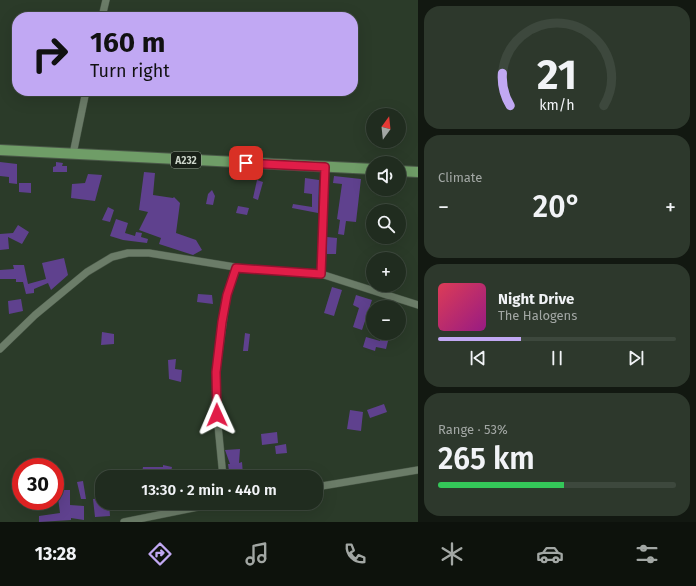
<!DOCTYPE html>
<html lang="en">
<head>
<meta charset="utf-8">
<style>
	body { margin:0; font-family:"Fira Sans",sans-serif; background:#2d382c; color:#f1f3f6; height:100vh; display:flex; flex-direction:column; font-size:15px; white-space:nowrap }
	* { box-sizing:border-box; margin:0 }
	p { font-size:13px; color:#a2a7a4 }
	.icon { flex:none; width:22px; height:22px; fill:none; stroke:currentColor; stroke-width:2; stroke-linecap:round; stroke-linejoin:round }
	.map { position:relative; flex:1; overflow:hidden }
	.panel { display:flex; flex-direction:column; gap:6px; padding:6px; background:#121811; width:278px }
	.panel>* { flex:none }
	.guide { position:absolute; left:12px; top:12px; width:346px; height:84px; border-radius:16px; box-shadow:0 4px 16px #0002,0 0 0 1px #3d483d; background:#c1a8f3; color:#111; overflow:hidden }
	.needle { width:26px; rotate:15deg }
	.controls { position:absolute; left:366px; top:108px; display:grid; gap:8px }
	.controls a { display:grid; place-items:center; width:40px; height:40px; border-radius:50%; background:#202c1f; box-shadow:0 4px 16px #0002,0 0 0 1px #3d483d; font-size:20px }
	.speed { position:absolute; left:12px; top:458px; display:flex; gap:8px; font-size:20px; font-weight:700; text-align:center }
	.speed>* { display:grid; place-content:center; width:52px; height:52px; border-radius:50%; background:#202c1f; box-shadow:0 4px 16px #0002,0 0 0 1px #3d483d; line-height:1 }
	.speed .limit { border:6px solid #d22; background:#fff; color:#111 }
	.pin { position:absolute; display:grid; place-items:center; width:34px; height:34px; color:#fff; margin:-17px; border-radius:8px; box-shadow:0 2px 6px #0006 }
	.me { position:absolute; width:44px; margin:-22px; rotate:359deg; stroke-linejoin:round; filter:drop-shadow(0 0 3px #0008) }
	.turn { display:flex; align-items:center; gap:14px; height:84px; padding:0 12px; font-size:18px }
	.turn .icon { width:52px; height:52px; stroke-width:2.5 }
	.turn b { display:block; font-size:28px; line-height:34px }
	.big { font-size:30px; font-weight:600; line-height:1.1 }
	.panel .widget { flex:1; display:flex; flex-direction:column; justify-content:center; gap:6px; min-width:0; padding:0 14px; border-radius:16px; background:#2d382c }
	.panel .dial { align-items:center; gap:0 }
	.dial svg { height:104px; overflow:visible; fill:none; stroke:#3d483d; stroke-width:7; stroke-linecap:round; text-anchor:middle }
	.dial text { fill:#f1f3f6; stroke:none }
	.song { display:flex; align-items:center; gap:12px }
	.cover { width:48px; height:48px; border-radius:6px; background:linear-gradient(135deg,hsl(350 70% 55%),hsl(310 70% 35%)) }
	.played { height:4px; border-radius:2px; background:linear-gradient(90deg,#c1a8f3 35%,#3d483d 35%) }
	.keys { display:flex; justify-content:space-around; direction:ltr }
	.heat { display:flex; justify-content:space-between; align-items:center; font-size:22px; direction:ltr }
	.charge { height:6px; border-radius:3px; background:linear-gradient(90deg,#34c759 53%,#3d483d 0) }
	.trip { position:absolute; left:95px; top:470px; width:228px; height:40px; border-radius:16px; background:#202c1f; box-shadow:0 4px 16px #0002,0 0 0 1px #3d483d; font-weight:600; line-height:40px; text-align:center }
	.tab-bar { display:flex; height:64px; justify-content:space-around; align-items:center; background:#0d120c; color:#a2a7a4 }
	.tab-bar .icon { width:28px; height:28px }
	.tab-bar .current { color:#c1a8f3 }
	.tab-bar b { font-size:18px; color:#f1f3f6 }
	main { display:flex; flex:1; min-height:0 }
	.map>svg:first-child { display:block }
</style>
</head>
<body>
<main>
<div class="map">
<svg width="418" height="522" viewBox="0 0 418 522">
	<rect width="100%" height="100%" fill="#2b3b29"/>
	<!-- building -->
	<path fill="#5f418e" d="M43,91h22l-4,6 -18,-4z
		M0,162l17,2v20l-8,-1v-6l-9,-1z
		M56,162l7,1 -1,3h5v6h-14v-5l3,-1z
		M144,172l11,1 -2,22 20,3 1,-1 6,6 -4,30 20,7 6,10 -9,5 -34,-11 2,-6 -22,-8 9,-18 -9,-2z
		M88,174l14,1 -7,26 -24,-3 1,-14 13,-1z
		M334,176l27,3 -5,43 -10,-1 -2,14 -6,-1 2,-14 -3,-1 5,-35 -9,-1z
		M305,178l14,2 -1,33 -26,-5 1,-4 19,3v-13l-8,-1z
		M257,180l6,2 -5,18 -5,-2z
		M19,183h12v10l-12,-1z
		M212,190l3,6 -2,9 -7,-1 2,-10z
		M238,206l11,2 -2,7 -11,-2z
		M108,207l6,3 -4,12 -8,-2z
		M116,219l12,4 -3,10 10,3 1,-4 6,1 -1,4 7,2 -1,4 -24,-3 -13,-4z
		M18,225l11,7 -7,12 -14,-7 1,12 -9,1v-16l13,-1z
		M327,237l10,1 -1,16h-9z
		M64,258l4,17 -17,15 -3,-7 -14,6v4l-8,1 -3,-12h-7v-3h-16v-9l14,-1 -1,-4h11l4,19 18,-5 -4,-16z
		M332,287l10,3 -8,26 -10,-3z
		M198,294l14,1 1,9 -16,-2z
		M356,295l16,5 -10,30 -9,-3 6,-19 -6,-3z
		M21,299l2,12 -14,3 -1,-13z
		M102,332l12,2v10l-13,1z
		M245,333l5,1 -2,17h-5z
		M382,333h8l-4,16 -10,-2 -1,4 -12,-4 3,-10 14,4z
		M176,359l-1,10 7,1 -1,12 -12,-3 -1,-19z
		M384,404l3,8 -17,6 -3,-8z
		M350,410l13,2 -2,19 -14,-2z
		M277,432l1,11 -16,2 -1,-11z
		M286,444l1,9 -11,1 -1,-8z
		M240,449l-1,14 3,-1 1,13 -13,2 -2,-13h2l-5,-14z
		M163,465l9,2 -2,10 -7,-1v-2l-21,-1 1,-6h20z
		M83,481l3,18h-5l-4,-17z
		M57,490h13v15l14,1v14l-13,-2v2l-32,2v-6l21,-3z
		M102,498v5h7l1,13 -15,1 -2,-18z"/>
	<g fill="none" stroke-linecap="round" stroke-linejoin="round">
		<!-- street casing -->
		<g stroke="#4a5848" stroke-width="8">
			<path id="street" d="M102,17l4,-17
				M73,154l13,-63
				M321,274l4,-107
				M0,349l35,-34 52,-43 25,-15 16,-4h21l92,15 80,6 97,31
				M223,477l-6,-62 -1,-43 11,-77 9,-27
				M316,487l102,-17
				M124,522l94,-19"/>
		</g>
		<!-- primary casing -->
		<g stroke="#4a5848" stroke-width="12">
			<path id="primary" d="M0,150l373,19
				M399,171l19,1"/>
		</g>
		<!-- street -->
		<use href="#street" stroke="#6b7c68" stroke-width="7"/>
		<!-- primary -->
		<use href="#primary" stroke="#6f9d67" stroke-width="10"/>
	</g>
	<g fill="none" stroke-linecap="round" stroke-linejoin="round">
		<!-- route casing -->
		<g stroke="#92132f" stroke-width="10">
			<path id="route" d="M217,415l-1,-43 6,-50 5,-27 9,-27 85,6 4,-107 -79,-4"/>
		</g>
		<!-- route -->
		<use href="#route" stroke="#e11d48" stroke-width="7"/>
	</g>
	<g text-anchor="middle" stroke-width="4" stroke-linejoin="round" paint-order="stroke">
		<!-- shield labels -->
		<rect fill="#182017" stroke="#969f94" stroke-width="1" x="171" y="152" width="30" height="16" rx="3"/>
		<g font-size="10" font-weight="bold" fill="#ccd5ca">
			<text x="186" y="164">A232</text>
		</g>
	</g>
</svg>
<div class="controls">
<a><svg class="needle" viewBox="-14 -14 28 28"><path d="M0-13l5 13h-10z" fill="#e53935"/><path d="M0 13l5-13h-10z" fill="#a2a7a4"/></svg></a>
<a><svg class="icon" aria-label="sound" viewBox="0 0 24 24"><path d="M4 9h4l5-4v14l-5-4H4zM17 9q2 3 0 6"/></svg></a>
<a><svg class="icon" aria-label="search" viewBox="0 0 24 24"><circle cx="10" cy="10" r="6"/><path d="M15 15l6 6"/></svg></a>
<a>+</a>
<a>−</a>
</div>
<div class="speed"><div class="limit">30</div></div>
<div class="pin" style="left:246px;top:163px;background:#d93025"><svg class="icon" aria-label="arrive" viewBox="0 0 24 24"><path d="M6 21V4h12l-3 4 3 4H6"/></svg></div>
<svg class="me" style="left:217px;top:415px" viewBox="-20 -20 40 40"><path d="M0-17L14 15 0 8-14 15z" fill="#e11d48" stroke="#fff" stroke-width="4"/></svg>
<div class="trip">13:30 · 2 min · 440 m</div>
<div class="guide">
<div class="turn"><svg class="icon" aria-label="right" viewBox="0 0 24 24"><path d="M7 20v-9h11M14 6l5 5-5 5"/></svg><div><b>160 m</b>Turn right</div></div>
</div>
</div>
<section class="panel">
<div class="widget dial"><svg viewBox="0 0 100 80">
<path d="M14 69A42 42 0 1 1 86 69"/>
<path d="M14 69A42 42 0 0 1 8 44" stroke="#c1a8f3"/>
<text x="50" y="56" font-size="32" font-weight="700">21</text>
<text x="50" y="72" font-size="11">km/h</text>
</svg></div>
<div class="widget"><p>Climate</p>
<div class="heat"><a>−</a><b class="big">20°</b><a>+</a></div>
</div>
<div class="widget">
<div class="song"><i class="cover"></i><div><b>Night Drive</b><p>The Halogens</p></div></div>
<div class="played"></div>
<div class="keys"><svg class="icon" aria-label="previous" viewBox="0 0 24 24"><path d="M18 5L8 12l10 7zM5 5v14"/></svg><svg class="icon" aria-label="pause" viewBox="0 0 24 24"><path d="M8 5v14M16 5v14"/></svg><svg class="icon" aria-label="next" viewBox="0 0 24 24"><path d="M6 5l10 7-10 7zM19 5v14"/></svg></div>
</div>
<div class="widget"><p>Range · 53%</p><b class="big">265 km</b><div class="charge"></div></div>
</section>
</main>
<nav class="tab-bar">
<b>13:28</b>
<svg class="icon current" aria-label="directions" viewBox="0 0 24 24"><path d="M12 3l9 9-9 9-9-9zM9 14v-3h6M13 9l2 2-2 2"/></svg>
<svg class="icon" aria-label="music" viewBox="0 0 24 24"><path d="M9 18V5l10-2v13"/><circle cx="6" cy="18" r="3"/><circle cx="16" cy="16" r="3"/></svg>
<svg class="icon" aria-label="phone" viewBox="0 0 24 24"><path d="M5 4h4l2 5-3 2q2 4 5 5l2-3 5 2v4C11 20 4 13 5 4z"/></svg>
<svg class="icon" aria-label="climate" viewBox="0 0 24 24"><path d="M12 3v18M4 7l16 10M4 17L20 7"/></svg>
<svg class="icon" aria-label="car" viewBox="0 0 24 24"><path d="M5 17H2v-5l4-1 3-4h7l3 4 3 1v5h-3M9 17h6M6 11h13"/><circle cx="7" cy="17" r="2"/><circle cx="17" cy="17" r="2"/></svg>
<svg class="icon" aria-label="filters" viewBox="0 0 24 24"><path d="M4 7h16M4 17h16"/><circle cx="9" cy="7" r="2"/><circle cx="15" cy="17" r="2"/></svg>
</nav>
</body>
</html>
